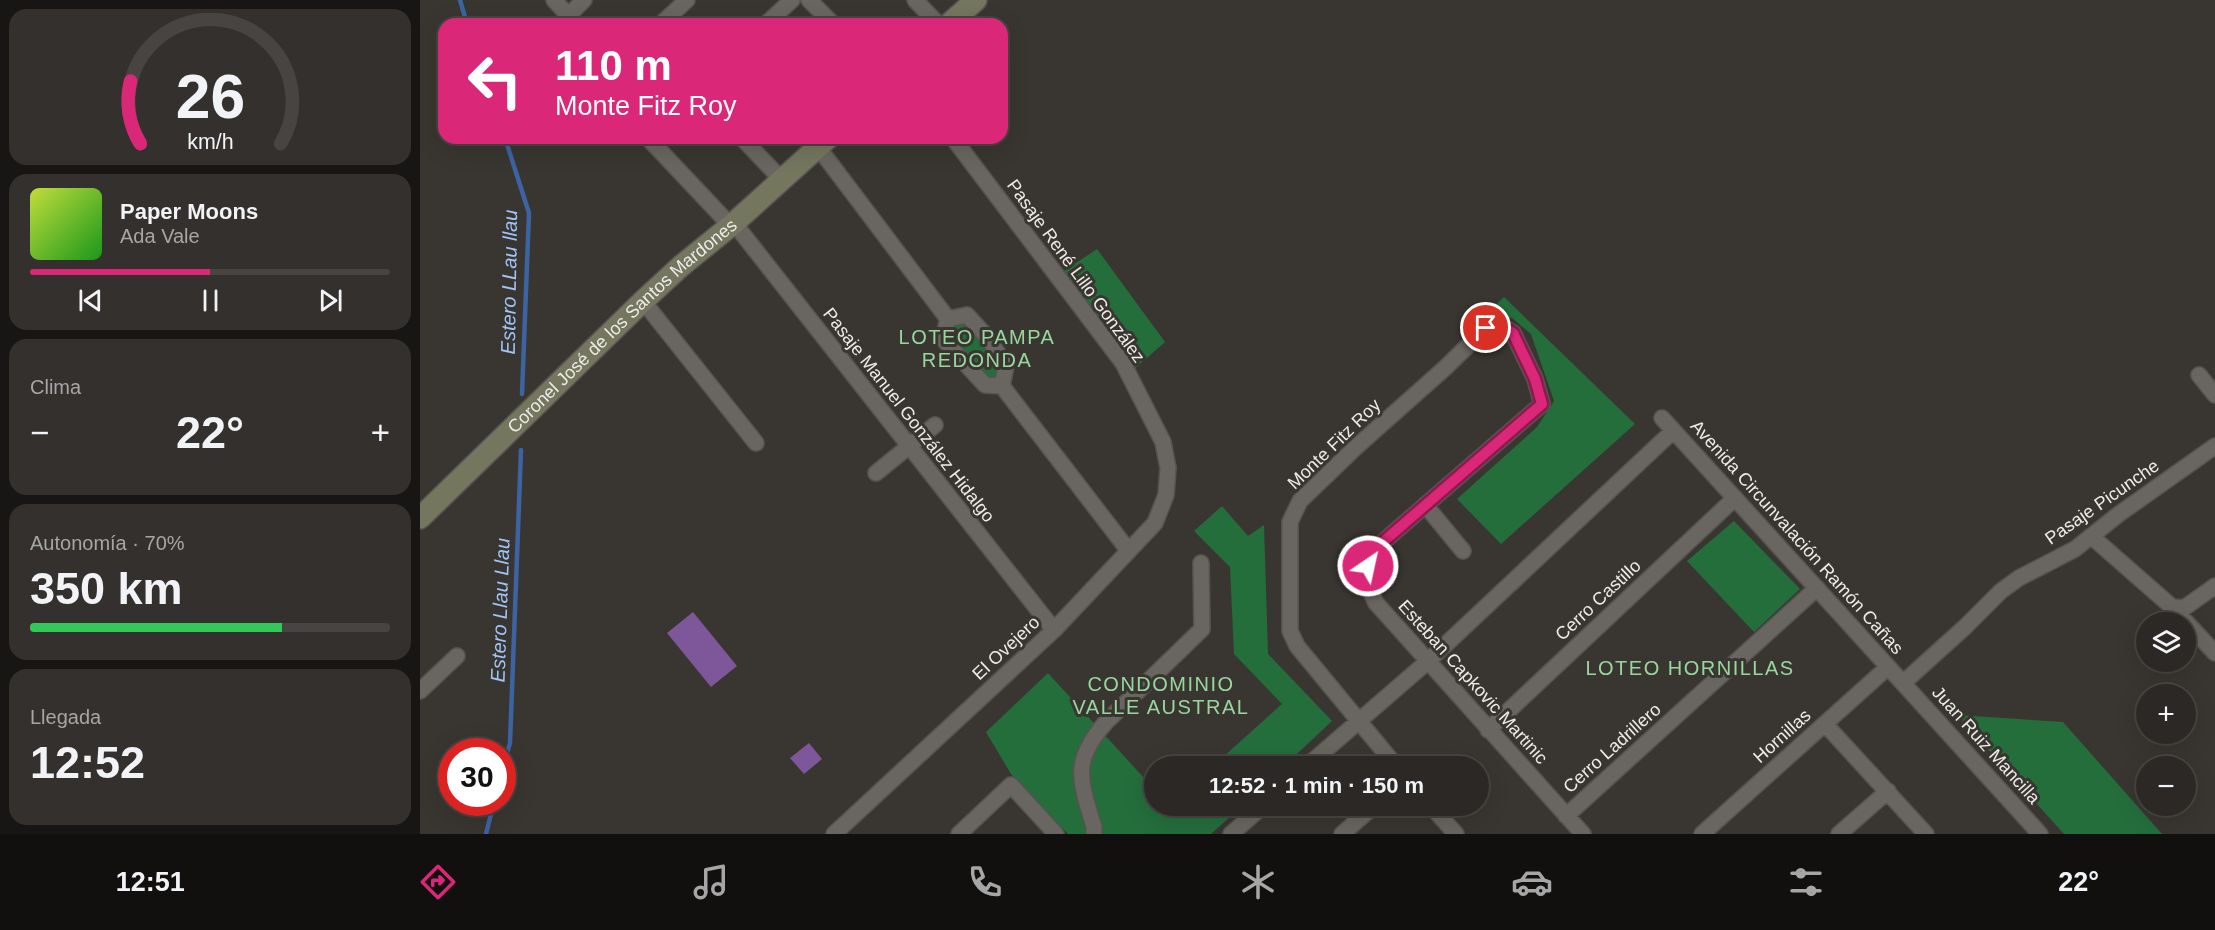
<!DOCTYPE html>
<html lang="es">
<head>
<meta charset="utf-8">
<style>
	body { margin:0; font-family:Helvetica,sans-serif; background:#33302d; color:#f1f3f6; height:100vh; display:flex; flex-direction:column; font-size:22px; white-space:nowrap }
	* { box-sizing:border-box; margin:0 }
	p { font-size:20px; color:#a6a6a7 }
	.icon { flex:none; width:33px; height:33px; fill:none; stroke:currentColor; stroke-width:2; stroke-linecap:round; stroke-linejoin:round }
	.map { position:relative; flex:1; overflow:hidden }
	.drawer { display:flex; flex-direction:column; gap:9px; padding:9px; background:#181614; width:420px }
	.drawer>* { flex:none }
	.hud { position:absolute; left:18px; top:18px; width:570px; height:126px; border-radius:18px; box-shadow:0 6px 24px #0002,0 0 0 2px #474442; background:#db2777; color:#fff; overflow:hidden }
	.buttons { position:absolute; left:1716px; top:612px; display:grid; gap:12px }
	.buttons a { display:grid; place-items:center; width:60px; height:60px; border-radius:50%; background:#2b2825; box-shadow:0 6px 24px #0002,0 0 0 2px #474442; font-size:30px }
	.speed { position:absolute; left:18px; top:738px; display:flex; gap:12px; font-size:30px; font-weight:700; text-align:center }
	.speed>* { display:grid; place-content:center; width:78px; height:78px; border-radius:50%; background:#2b2825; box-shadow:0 6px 24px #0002,0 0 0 2px #474442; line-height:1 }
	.speed .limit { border:9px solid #d22; background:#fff; color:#111 }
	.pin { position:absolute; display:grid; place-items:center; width:51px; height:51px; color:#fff; margin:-26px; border:3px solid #fff; border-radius:50%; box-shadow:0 2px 6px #0007 }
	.me { position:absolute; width:66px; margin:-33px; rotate:34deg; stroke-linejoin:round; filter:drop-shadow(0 0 4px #0008) }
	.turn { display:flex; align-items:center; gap:21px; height:126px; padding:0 18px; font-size:27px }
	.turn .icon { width:78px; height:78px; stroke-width:2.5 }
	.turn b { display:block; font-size:42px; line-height:51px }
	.big { font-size:45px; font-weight:700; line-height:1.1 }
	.drawer .widget { flex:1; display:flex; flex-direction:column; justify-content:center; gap:9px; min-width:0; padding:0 21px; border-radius:18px; background:#33302d }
	.drawer .dial { align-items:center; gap:0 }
	.dial svg { height:156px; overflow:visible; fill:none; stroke:#474442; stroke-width:7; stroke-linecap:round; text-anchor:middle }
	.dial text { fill:#f1f3f6; stroke:none }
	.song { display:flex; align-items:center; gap:18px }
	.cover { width:72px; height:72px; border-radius:9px; background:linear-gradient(135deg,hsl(70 70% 55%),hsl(120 70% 35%)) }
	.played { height:6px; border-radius:3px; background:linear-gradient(90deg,#db2777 50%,#474442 50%) }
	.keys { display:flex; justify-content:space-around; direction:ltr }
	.heat { display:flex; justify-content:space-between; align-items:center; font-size:33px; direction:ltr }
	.charge { height:9px; border-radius:4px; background:linear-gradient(90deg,#34c759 70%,#474442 0) }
	.trip { position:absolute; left:724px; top:756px; width:345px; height:60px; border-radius:30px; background:#2b2825; box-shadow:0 6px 24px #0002,0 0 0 2px #474442; font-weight:700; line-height:60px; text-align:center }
	.tab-bar { display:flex; height:96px; justify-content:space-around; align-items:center; background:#11100f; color:#a6a6a7 }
	.tab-bar .icon { width:42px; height:42px }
	.tab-bar .current { color:#db2777 }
	.tab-bar b { font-size:27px; color:#f1f3f6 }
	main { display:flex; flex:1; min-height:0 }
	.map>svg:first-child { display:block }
</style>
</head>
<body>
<main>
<section class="drawer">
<div class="widget dial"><svg viewBox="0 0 100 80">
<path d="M14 69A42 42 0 1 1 86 69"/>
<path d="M14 69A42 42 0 0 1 9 37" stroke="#db2777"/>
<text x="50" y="56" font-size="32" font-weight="700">26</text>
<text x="50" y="72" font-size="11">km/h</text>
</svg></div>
<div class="widget">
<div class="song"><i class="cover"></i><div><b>Paper Moons</b><p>Ada Vale</p></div></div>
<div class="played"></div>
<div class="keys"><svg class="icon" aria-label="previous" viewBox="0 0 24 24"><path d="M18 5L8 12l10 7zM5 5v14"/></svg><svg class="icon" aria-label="pause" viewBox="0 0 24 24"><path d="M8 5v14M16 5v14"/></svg><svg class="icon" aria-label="next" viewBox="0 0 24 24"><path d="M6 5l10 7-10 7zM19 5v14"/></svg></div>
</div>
<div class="widget"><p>Clima</p>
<div class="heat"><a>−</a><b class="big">22°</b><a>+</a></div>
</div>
<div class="widget"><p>Autonomía · 70%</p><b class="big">350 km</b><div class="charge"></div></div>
<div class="widget"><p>Llegada</p><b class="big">12:52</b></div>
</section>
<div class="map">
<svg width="1795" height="834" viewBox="0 0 1795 834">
	<rect width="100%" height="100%" fill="#393631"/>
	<!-- green -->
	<path fill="#246e3c" d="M677,249l68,93 -32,28 -75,-95z
		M1084,297l131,127 -134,120 -44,-45 80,-72 17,-26 -23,-67 -19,-16 -29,-1z
		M537,321l10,1 33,40 1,8 -10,11 -41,-44 -1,-6z
		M802,506l26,30 16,-11 4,129 64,67 -48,45h-71l69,-62 -48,-50 -4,-87 -36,-36z
		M1314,521l66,68 -46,43 -67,-71z
		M628,673l107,117v16h87l-31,28h-143l-57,-60 -25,-42z
		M1537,715l106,7 99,112h-98z"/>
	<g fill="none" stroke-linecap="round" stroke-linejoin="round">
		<!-- stream -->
		<path stroke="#3c64a2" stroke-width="4.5" d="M40,0l7,24
			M85,138l24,75 -7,181
			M82,771l8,-28 11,-293
			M66,834l8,-32"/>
	</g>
	<!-- building -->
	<path fill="#7d5799" d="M273,612l44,54 -26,21 -44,-54z
		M389,743l13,16 -18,15 -14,-16z"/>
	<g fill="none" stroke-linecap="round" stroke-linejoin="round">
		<!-- street casing -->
		<g stroke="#55534f" stroke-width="18">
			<path id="street" d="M134,0l22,24
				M389,0l24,24
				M495,0l23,24
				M148,16l16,-16
				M241,24l26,-24
				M346,24l26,-24
				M228,138l83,88
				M322,138l40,42
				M398,147l130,172
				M314,223l320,407
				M223,301l113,142
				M1779,375l16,20
				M582,386l-17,-1 -42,-46 5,-20 19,-4 21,23 18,28 -4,20 126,164
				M1242,418l378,416
				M456,473l59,-48
				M1006,506l37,45
				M1671,536l81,71 12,1 31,-22
				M1752,607l43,46
				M1483,683l62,-56 36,-36 18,-13 56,-29 44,-35 96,-68
				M0,691l37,-35
				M1405,724l101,110
				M1068,730l247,-232
				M887,766l120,-104 246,-231
				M976,766l-99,-120 -7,-15v-109l10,-21 55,-53 90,-80 41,-40 12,-4 15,9 22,46 7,25 -166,144c-11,24 -13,31 0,55l207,231
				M1011,806l25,28
				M1146,816l251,-228
				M414,834l220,-204 101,-107 11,-28 2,-27 -5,-26 -40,-79 -170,-225
				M539,834l52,-49 45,49
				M674,834v-7c-14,-47 -23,-65 12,-105l96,-93 -1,-66
				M811,834l32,-28
				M922,834l32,-28
				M1282,834l186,-167
				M1419,834l49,-43"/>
		</g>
		<!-- secondary casing -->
		<g stroke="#55534f" stroke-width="24">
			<g id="secondary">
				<path d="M529,24l27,-24"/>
				<path id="s1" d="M0,518l223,-217 38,-35 53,-43 94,-85"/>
			</g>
		</g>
		<!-- street -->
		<use href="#street" stroke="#696560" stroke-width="15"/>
		<!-- secondary -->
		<use href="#secondary" stroke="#74765e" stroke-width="21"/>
	</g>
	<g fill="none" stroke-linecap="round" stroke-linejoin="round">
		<!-- route casing -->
		<g stroke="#8e194d" stroke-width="15">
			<path id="route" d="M948,566l8,-18 166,-144 -7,-25 -22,-46 -15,-9 -12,4"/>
		</g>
		<!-- route -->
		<use href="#route" stroke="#db2777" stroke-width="10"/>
	</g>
	<g text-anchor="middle" stroke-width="6" stroke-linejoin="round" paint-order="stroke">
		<!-- street labels -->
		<g font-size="18" fill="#edebe8" stroke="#393631">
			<text transform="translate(656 271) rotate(54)" y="6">Pasaje René Lillo González</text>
			<text dy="6" stroke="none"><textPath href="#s1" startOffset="279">Coronel José de los Santos Mardones</textPath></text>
			<text transform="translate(489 415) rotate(52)" y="6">Pasaje Manuel González Hidalgo</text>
			<text transform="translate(914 444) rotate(-44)" y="6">Monte Fitz Roy</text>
			<text transform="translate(1682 502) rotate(-35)" y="6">Pasaje Picunche</text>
			<text transform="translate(1377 537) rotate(48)" y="6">Avenida Circunvalación Ramón Cañas</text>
			<text transform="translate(1178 600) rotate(-43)" y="6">Cerro Castillo</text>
			<text transform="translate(586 648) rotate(-43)" y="6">El Ovejero</text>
			<text transform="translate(1053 682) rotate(48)" y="6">Esteban Capkovic Martinic</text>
			<text transform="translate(1362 736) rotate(-42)" y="6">Hornillas</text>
			<text transform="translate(1566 745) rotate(48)" y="6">Juan Ruiz Mancilla</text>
			<text transform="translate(1192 748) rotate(-42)" y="6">Cerro Ladrillero</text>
		</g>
		<!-- water labels -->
		<g font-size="20" font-style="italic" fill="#a1c4f8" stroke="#393631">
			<text transform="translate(89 282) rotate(-89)" y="7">Estero LLau llau</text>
			<text transform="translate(80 610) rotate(-88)" y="7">Estero Llau Llau</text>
		</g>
		<!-- neighbourhood labels -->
		<g font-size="20" letter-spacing="1.5" fill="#99d69e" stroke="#393631">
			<text x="557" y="344">LOTEO PAMPA<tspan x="557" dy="23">REDONDA</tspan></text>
			<text x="1270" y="675">LOTEO HORNILLAS</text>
			<text x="741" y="691">CONDOMINIO<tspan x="741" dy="23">VALLE AUSTRAL</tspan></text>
		</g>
	</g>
</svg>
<div class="buttons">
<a><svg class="icon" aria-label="layers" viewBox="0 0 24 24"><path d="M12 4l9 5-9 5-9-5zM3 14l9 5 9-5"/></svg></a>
<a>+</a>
<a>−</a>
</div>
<div class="speed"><div class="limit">30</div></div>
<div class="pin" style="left:1066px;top:328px;background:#d93025"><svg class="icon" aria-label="arrive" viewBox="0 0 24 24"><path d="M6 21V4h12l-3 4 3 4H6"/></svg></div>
<svg class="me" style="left:948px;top:566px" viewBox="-20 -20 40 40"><circle r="17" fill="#db2777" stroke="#fff" stroke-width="3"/><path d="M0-11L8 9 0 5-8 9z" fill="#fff"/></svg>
<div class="trip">12:52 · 1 min · 150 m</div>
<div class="hud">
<div class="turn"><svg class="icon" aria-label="left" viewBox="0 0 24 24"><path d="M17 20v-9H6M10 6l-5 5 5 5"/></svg><div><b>110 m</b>Monte Fitz Roy</div></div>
</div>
</div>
</main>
<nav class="tab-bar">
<b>12:51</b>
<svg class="icon current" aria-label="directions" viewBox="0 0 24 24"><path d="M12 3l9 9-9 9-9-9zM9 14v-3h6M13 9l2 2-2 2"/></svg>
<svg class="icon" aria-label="music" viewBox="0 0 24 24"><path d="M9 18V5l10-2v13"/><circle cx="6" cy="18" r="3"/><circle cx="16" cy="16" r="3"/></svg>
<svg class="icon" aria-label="phone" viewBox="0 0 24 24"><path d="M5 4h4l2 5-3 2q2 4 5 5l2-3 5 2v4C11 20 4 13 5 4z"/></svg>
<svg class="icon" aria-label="climate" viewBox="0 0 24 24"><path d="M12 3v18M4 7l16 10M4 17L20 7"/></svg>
<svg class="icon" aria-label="car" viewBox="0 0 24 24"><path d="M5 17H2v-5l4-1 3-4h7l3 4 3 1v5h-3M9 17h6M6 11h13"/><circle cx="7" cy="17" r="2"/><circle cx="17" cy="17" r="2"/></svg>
<svg class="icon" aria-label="filters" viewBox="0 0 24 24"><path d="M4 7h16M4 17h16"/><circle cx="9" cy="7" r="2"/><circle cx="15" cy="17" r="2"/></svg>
<b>22°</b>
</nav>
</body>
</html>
